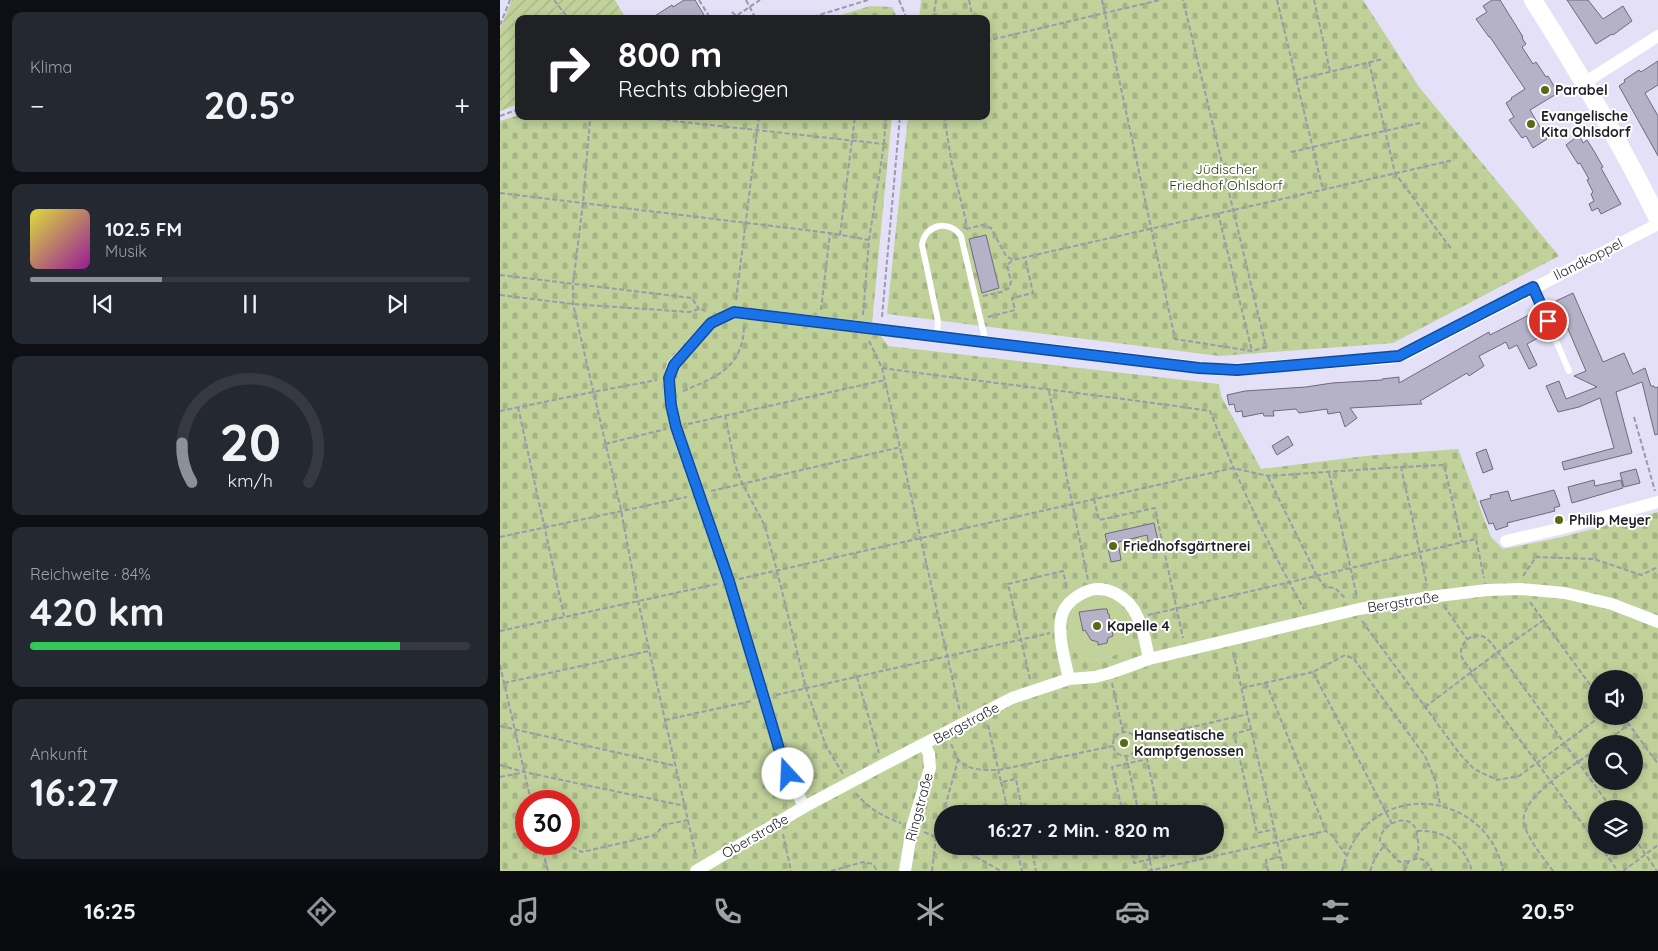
<!DOCTYPE html>
<html lang="de">
<head>
<meta charset="utf-8">
<style>
	body { margin:0; font-family:Quicksand,sans-serif; background:#242831; color:#f1f3f6; height:100vh; display:flex; flex-direction:column; font-size:19px; white-space:nowrap }
	* { box-sizing:border-box; margin:0 }
	p { font-size:16px; color:#9ea1a6 }
	.icon { flex:none; width:28px; height:28px; fill:none; stroke:currentColor; stroke-width:2; stroke-linecap:round; stroke-linejoin:round }
	.map { position:relative; flex:1; overflow:hidden }
	.sheet { display:flex; flex-direction:column; gap:12px; padding:12px; background:#0d0f14; width:500px }
	.sheet>* { flex:none }
	.hud { position:absolute; left:15px; top:15px; width:475px; height:105px; border-radius:10px; box-shadow:0 2px 8px #0003; background:#202124; color:#fff; overflow:hidden }
	.controls { position:absolute; left:1088px; top:670px; display:grid; gap:10px }
	.controls a { display:grid; place-items:center; width:55px; height:55px; border-radius:50%; background:#171b24; box-shadow:0 2px 8px #0003; font-size:25px }
	.speed { position:absolute; left:15px; top:790px; display:flex; gap:10px; font-size:25px; font-weight:700; text-align:center }
	.speed>* { display:grid; place-content:center; width:65px; height:65px; border-radius:50%; background:#171b24; box-shadow:0 2px 8px #0003; line-height:1 }
	.speed .limit { border:8px solid #d22; background:#fff; color:#111 }
	.pin { position:absolute; display:grid; place-items:center; width:42px; height:42px; color:#fff; margin:-21px; border:2px solid #fff; border-radius:50%; box-shadow:0 1px 5px #0007 }
	.me { position:absolute; width:55px; margin:-28px; rotate:340deg; stroke-linejoin:round; filter:drop-shadow(0 0 4px #0008) }
	.turn { display:flex; align-items:center; gap:18px; height:105px; padding:0 20px; font-size:22px }
	.turn .icon { width:65px; height:65px; stroke-width:2.5 }
	.turn b { display:block; font-size:35px; line-height:42px }
	.big { font-size:38px; font-weight:700; line-height:1.1 }
	.sheet .widget { flex:1; display:flex; flex-direction:column; justify-content:center; gap:8px; min-width:0; padding:0 18px; border-radius:10px; background:#242831 }
	.sheet .dial { align-items:center; gap:0 }
	.dial svg { height:130px; overflow:visible; fill:none; stroke:#363941; stroke-width:7; stroke-linecap:round; text-anchor:middle }
	.dial text { fill:#f1f3f6; stroke:none }
	.song { display:flex; align-items:center; gap:15px }
	.cover { width:60px; height:60px; border-radius:8px; background:linear-gradient(135deg,hsl(60 70% 55%),hsl(300 70% 35%)) }
	.played { height:5px; border-radius:2px; background:linear-gradient(90deg,#8c9099 30%,#363941 30%) }
	.keys { display:flex; justify-content:space-around; direction:ltr }
	.heat { display:flex; justify-content:space-between; align-items:center; font-size:28px; direction:ltr }
	.charge { height:8px; border-radius:4px; background:linear-gradient(90deg,#34c759 84%,#363941 0) }
	.trip { position:absolute; left:434px; top:805px; width:290px; height:50px; border-radius:25px; background:#171b24; box-shadow:0 2px 8px #0003; font-weight:700; line-height:50px; text-align:center }
	.tab-bar { display:flex; height:80px; justify-content:space-around; align-items:center; background:#090b0e; color:#9ea1a6 }
	.tab-bar .icon { width:35px; height:35px }
	.tab-bar .selected { color:#8c9099 }
	.tab-bar b { font-size:22px; color:#f1f3f6 }
	main { display:flex; flex:1; min-height:0 }
	.map>svg:first-child { display:block }
</style>
</head>
<body>
<main>
<section class="sheet">
<div class="widget"><p>Klima</p>
<div class="heat"><a>−</a><b class="big">20.5°</b><a>+</a></div>
</div>
<div class="widget">
<div class="song"><i class="cover"></i><div><b>102.5 FM</b><p>Musik</p></div></div>
<div class="played"></div>
<div class="keys"><svg class="icon" aria-label="previous" viewBox="0 0 24 24"><path d="M18 5L8 12l10 7zM5 5v14"/></svg><svg class="icon" aria-label="pause" viewBox="0 0 24 24"><path d="M8 5v14M16 5v14"/></svg><svg class="icon" aria-label="next" viewBox="0 0 24 24"><path d="M6 5l10 7-10 7zM19 5v14"/></svg></div>
</div>
<div class="widget dial"><svg viewBox="0 0 100 80">
<path d="M14 69A42 42 0 1 1 86 69"/>
<path d="M14 69A42 42 0 0 1 8 45" stroke="#8c9099"/>
<text x="50" y="56" font-size="32" font-weight="700">20</text>
<text x="50" y="72" font-size="11">km/h</text>
</svg></div>
<div class="widget"><p>Reichweite · 84%</p><b class="big">420 km</b><div class="charge"></div></div>
<div class="widget"><p>Ankunft</p><b class="big">16:27</b></div>
</section>
<div class="map">
<svg width="1158" height="871" viewBox="0 0 1158 871">
	<defs>
		<pattern id="cemetery-stones" width="16" height="16" patternUnits="userSpaceOnUse" patternTransform="scale(1.25)"><rect width="16" height="16" fill="#c0d19a"/><path d="M2 7V4a2 2 0 0 1 4 0v3zM10 15v-3a2 2 0 0 1 4 0v3z" fill="#a5b385"/></pattern>
		<pattern id="garden-furrows" width="10" height="10" patternUnits="userSpaceOnUse" patternTransform="scale(1.25)"><rect width="10" height="10" fill="#c0d19a"/><path d="M-1 1l2-2M0 10L10 0M9 11l2-2" fill="none" stroke="#a5b385"/></pattern>
	</defs>
	<rect width="100%" height="100%" fill="#e4e0f7"/>
	<!-- green -->
	<path fill="#c0d19a" d="M603,595c3,1 8,1 11,3 12,7 25,40 13,51 -6,5 -14,7 -21,8 -6,2 -13,4 -19,2 -22,-5 -22,-47 -6,-58 6,-5 15,-5 22,-6z"/>
	<!-- cemetery -->
	<path fill="url(#cemetery-stones)" fill-rule="evenodd" d="M421,0h442l56,87 140,169 -166,87 -174,13 -332,-42 21,-198h78v-97h-67z
		M370,6l22,1 6,12h-70z
		M19,115v1h373l-20,207 16,23 331,38 2,12 40,73 104,-13 93,-7 33,88 12,12 55,-11 100,-26v359h-1158v-750zM603,595c3,1 8,1 11,3 12,7 25,40 13,51 -6,5 -14,7 -21,8 -6,2 -13,4 -19,2 -22,-5 -22,-47 -6,-58 6,-5 15,-5 22,-6zM1096,679h38v37h-38zM1096,744h38v37h-38zM26,801h43v43h-43zM1096,809h38v37h-38zM442,814h273v32h-273z"/>
	<!-- garden -->
	<path fill="url(#garden-furrows)" d="M12,0h103l11,19h-107v85l-19,7v-82z"/>
	<!-- building -->
	<path fill="#b5b1c7" stroke="#6e697e" d="M184,0h11l9,15 -6,4h-48l22,-14 1,2z
		M992,0h8l23,37 -1,1 4,6 -4,3 11,17 3,-2 10,15 2,-1 10,17 -28,17 17,29 -14,9 -7,-12 -4,2 -13,-18 5,-3 -8,-14 6,-4 -1,-1 14,-9 -35,-52h-1l-13,-18 11,-7 -4,-6z
		M1067,0h21l15,19 20,-13 9,15 -19,14 -1,-1 -16,10z
		M1158,61v24l-13,8 13,23v40l-39,-70 6,-4 -1,-2 15,-10 2,2z
		M1079,135l4,8 4,-3 7,11 9,16 -2,1 20,36 -20,10 -3,-6 -6,3 -3,-7 5,-3 -3,-7 2,-2 -6,-12 2,-1 -9,-16 -2,1 -12,-19z
		M486,235l13,53 -17,5 -13,-54z
		M1073,293l30,69 21,-9 9,21 12,-6 6,18h3l1,2 3,-1v47l-3,1 -13,-53 -26,10 16,61 -68,17 -2,-8 52,-14 -14,-50 -21,9 -21,5 -12,-26 13,-5 7,18 31,-12 -23,-11 12,-5 -30,-70z
		M1036,314l11,19 -20,11 10,21 -8,4 -12,-24 -8,4 -3,-7 -27,14 5,10 -15,10 -2,-3 -47,28 2,3 -72,4 7,10 -12,9 -5,-15 -12,2 -1,-5 -28,4 -3,-4 -23,2 1,5h-10l-1,-3 -20,4 -1,-6 -6,1 -2,-8 -5,1 -2,-10 18,-4 61,-4 26,-4 50,-3v-1l17,-2v6l90,-51 1,3 39,-20 1,2z
		M788,436l5,9 -16,10 -5,-9z
		M986,449l7,20 -10,4 -7,-20z
		M1136,469l4,14 -16,4 -4,-14z
		M1094,480l1,6 26,-6 2,8 -51,15 -4,-16z
		M1054,490l6,16 -6,2 1,3 -48,12 1,3 -12,4 -3,-7 -4,1 -9,-23 11,-3 -1,-3 18,-4 3,10z
		M654,523l6,27 -10,2 -3,-17 -29,7 3,18 -10,2 -6,-28z
		M602,609h5l1,5h1l4,22 -5,2 -1,5 -9,2v-3l-7,-2 -6,-10 -2,1 -4,-19z"/>
	<g fill="none" stroke-linecap="round" stroke-linejoin="round">
		<!-- path -->
		<path stroke="#9c99ab" stroke-width="2" stroke-dasharray="5 2.5" stroke-linecap="butt" d="M54,0l15,19
			M199,0l10,16 -5,3
			M246,0l10,19
			M399,0l8,19
			M469,0l4,19
			M602,0l73,339 77,12 14,-4 -83,-347
			M777,0l46,190
			M814,0l16,71
			M232,12l4,4 24,-16
			M306,19l62,-19
			M367,19v-2
			M433,19l3,-19
			M0,25l10,-25
			M486,41l174,-41
			M869,62l26,111 57,77
			M796,80l87,-21
			M0,116l19,-7
			M95,116l-5,4 -7,83 -10,81v20l48,206 17,91 58,255
			M128,116l256,28
			M444,116l8,49 14,56 -1,8
			M791,152l129,-29
			M0,193l330,40 39,7
			M718,213l34,138
			M466,229l17,-4 8,3 15,28 7,4 441,-100
			M340,235l15,-119
			M0,275l192,23 7,11
			M0,295l73,9 116,8 10,-3 8,2
			M483,296l18,-4 8,-4 2,-6 -4,-17 5,-4
			M236,300l23,-184
			M321,310l9,-77
			M363,315l6,-75 15,-96 2,-28
			M382,317l18,-201
			M488,317l27,-7 -3,-12 21,-5 -8,-36
			M369,341l13,27c109,15 219,27 328,43 27,68 58,134 94,198
			M382,368l78,344
			M183,391c34,-14 60,-24 61,-65
			M549,391l39,189
			M18,407l46,209
			M0,411l93,-19 64,-12
			M225,415l10,50 7,18 23,43 12,45 29,117 20,58 17,28
			M1134,417l21,74
			M188,424l197,-44
			M105,444l61,-15
			M901,467l43,-2 18,77
			M829,473l28,124
			M768,477l49,99 8,11 10,1 11,11
			M211,491l190,-44
			M594,499l5,21 56,-12 28,130
			M0,537l187,-40
			M1023,576l13,-19 58,2 47,16 17,-8
			M239,579l494,-111 35,8 133,-9 26,118
			M1030,602l66,91
			M944,606l23,33
			M648,615l328,-76 8,39
			M862,621l97,132 15,16 23,11 22,-4 82,-60
			M0,631l217,-47
			M733,652l51,219
			M0,665l31,136
			M972,672c-4,-6 -9,-11 -11,-17 -2,-12 12,-24 23,-18 6,3 10,10 14,15l114,157
			M970,673l126,169
			M357,677l22,76
			M530,679l-22,-95 55,-13 4,17
			M4,683l145,-32
			M612,683l11,49
			M766,683l60,148
			M742,688l71,-16
			M276,695l274,-62
			M925,707l73,-55 46,-32
			M1123,716l35,48
			M165,720l87,-19
			M488,725l13,57 15,-3 7,35
			M0,726l176,40
			M751,729l-17,5 23,99 18,-4
			M613 744a12 12 0 1 1 24 0a12 12 0 1 1-24 0Z
			M636,740l112,-26
			M451,744c2,4 4,10 7,15 9,12 27,11 41,11l114,-24
			M1104,744l25,-20
			M626,756l13,58
			M0,765l24,7 161,34
			M0,777l21,-4
			M501,782l8,32
			M356,793c11,15 28,24 45,30
			M443,814l15,-54
			M623,814l-11,-47 35,-8 12,55
			M892,824l-79,-152 32,-17 9,4 71,97 11,26 4,23
			M917,831c28,-2 47,14 55,40
			M424,832l18,8
			M283,834l8,37
			M1134,838l23,33
			M41,844l7,27
			M456,846l45,25
			M516,846l6,25
			M531,846l5,25
			M630,846l4,17 34,-8 -2,-9
			M647,846l5,25
			M1100,846l18,25
			M43,852l27,-6 12,6 74,-17 7,-10 25,-5
			M909,861l-9,1 -3,-2 -17,-19c-1,-14 24,-29 34,-15 3,4 3,10 4,15 1,8 1,12 -5,18
			M331,871l32,-9 10,2 4,7
			M432,871l4,-34 6,-22
			M648,871l178,-40 6,4 14,20
			M768,871l-2,-11 15,-3
			M842,871c5,-18 12,-36 28,-49 48,-39 122,-12 133,49
			M870,871l5,-13 8,-11
			M904,871l5,-10 9,-3 8,3 6,10
			M1053,871c-10,-14 -24,-30 -29,-47 -6,-27 53,-60 72,-75
			M1123,871l35,-26"/>
		<!-- lane -->
		<path stroke="#fff" stroke-width="6" d="M1033,288l36,83
			M437,336l1,-15 -16,-76c3,-21 27,-26 39,-9l25,107"/>
		<!-- street -->
		<path stroke="#fff" stroke-width="12" d="M1084,83l74,-47
			M1006,541l53,-12 99,-27
			M569,679c-4,-19 -11,-41 -8,-60 2,-12 12,-21 22,-26 21,-11 46,3 55,25 6,12 8,27 11,41
			M304,807l-21,-45 -54,-181 -53,-154 -5,-22 -2,-27 4,-13 38,-42 23,-11 487,58 171,-12 16,-5 250,-129
			M196,871l108,-64 79,-42 129,-67 57,-19 26,-2 15,-4 39,-14 210,-50 71,-12 57,-7 34,-1 44,4 47,11 46,18
			M405,871l7,-44 18,-59 -1,-14 -5,-10"/>
		<!-- secondary -->
		<path stroke="#fff" stroke-width="18" d="M1033,0c45,71 88,143 125,219"/>
	</g>
	<g fill="none" stroke-linecap="round" stroke-linejoin="round">
		<!-- route casing -->
		<g stroke="#114b97" stroke-width="12">
			<path id="route" d="M288,774l-5,-12 -54,-181 -53,-154 -5,-22 -2,-27 5,-13 37,-42 23,-11 465,56 38,2 162,-14 134,-69 15,34"/>
		</g>
		<!-- route -->
		<use href="#route" stroke="#1a73e8" stroke-width="9"/>
	</g>
	<!-- markers -->
	<g fill="#586a16" stroke="#fff" stroke-width="2">
		<circle cx="1045" cy="90" r="5"/>
		<circle cx="1031" cy="124" r="5"/>
		<circle cx="1059" cy="520" r="5"/>
		<circle cx="613" cy="546" r="5"/>
		<circle cx="597" cy="626" r="5"/>
		<circle cx="624" cy="743" r="5"/>
	</g>
	<g text-anchor="middle" stroke-width="4" stroke-linejoin="round" paint-order="stroke">
		<!-- poi labels -->
		<g font-size="14" font-weight="bold" fill="#201e26" stroke="#fff" text-anchor="start">
			<text x="1055" y="95">Parabel</text>
			<text x="1041" y="121">Evangelische<tspan x="1041" dy="16">Kita Ohlsdorf</tspan></text>
			<text x="1069" y="525">Philip Meyer</text>
			<text x="623" y="551">Friedhofsgärtnerei</text>
			<text x="607" y="631">Kapelle 4</text>
			<text x="634" y="740">Hanseatische<tspan x="634" dy="16">Kampfgenossen</tspan></text>
		</g>
		<!-- park labels -->
		<g font-size="14" fill="#2f3a0d" stroke="#fff">
			<text x="726" y="174">Jüdischer<tspan x="726" dy="16">Friedhof Ohlsdorf</tspan></text>
		</g>
		<!-- street labels -->
		<g font-size="14" fill="#201e26" stroke="#fff">
			<text transform="translate(1088 259) rotate(-27)" y="5">Ilandkoppel</text>
			<text transform="translate(903 602) rotate(-9)" y="5">Bergstraße</text>
			<text transform="translate(466 723) rotate(-28)" y="5">Bergstraße</text>
			<text transform="translate(419 807) rotate(-75)" y="5">Ringstraße</text>
			<text transform="translate(255 836) rotate(-30)" y="5">Oberstraße</text>
		</g>
	</g>
</svg>
<div class="controls">
<a><svg class="icon" aria-label="sound" viewBox="0 0 24 24"><path d="M4 9h4l5-4v14l-5-4H4zM17 9q2 3 0 6"/></svg></a>
<a><svg class="icon" aria-label="search" viewBox="0 0 24 24"><circle cx="10" cy="10" r="6"/><path d="M15 15l6 6"/></svg></a>
<a><svg class="icon" aria-label="layers" viewBox="0 0 24 24"><path d="M12 4l9 5-9 5-9-5zM3 14l9 5 9-5"/></svg></a>
</div>
<div class="speed"><div class="limit">30</div></div>
<div class="pin" style="left:1048px;top:321px;background:#d93025"><svg class="icon" aria-label="arrive" viewBox="0 0 24 24"><path d="M6 21V4h12l-3 4 3 4H6"/></svg></div>
<svg class="me" style="left:288px;top:774px" viewBox="-20 -20 40 40"><circle r="19" fill="#fff"/><path d="M0-13L10 11 0 6-10 11z" fill="#1a73e8"/></svg>
<div class="trip">16:27 · 2 Min. · 820 m</div>
<div class="hud">
<div class="turn"><svg class="icon" aria-label="right" viewBox="0 0 24 24"><path d="M7 20v-9h11M14 6l5 5-5 5"/></svg><div><b>800 m</b>Rechts abbiegen</div></div>
</div>
</div>
</main>
<nav class="tab-bar">
<b>16:25</b>
<svg class="icon selected" aria-label="directions" viewBox="0 0 24 24"><path d="M12 3l9 9-9 9-9-9zM9 14v-3h6M13 9l2 2-2 2"/></svg>
<svg class="icon" aria-label="music" viewBox="0 0 24 24"><path d="M9 18V5l10-2v13"/><circle cx="6" cy="18" r="3"/><circle cx="16" cy="16" r="3"/></svg>
<svg class="icon" aria-label="phone" viewBox="0 0 24 24"><path d="M5 4h4l2 5-3 2q2 4 5 5l2-3 5 2v4C11 20 4 13 5 4z"/></svg>
<svg class="icon" aria-label="climate" viewBox="0 0 24 24"><path d="M12 3v18M4 7l16 10M4 17L20 7"/></svg>
<svg class="icon" aria-label="car" viewBox="0 0 24 24"><path d="M5 17H2v-5l4-1 3-4h7l3 4 3 1v5h-3M9 17h6M6 11h13"/><circle cx="7" cy="17" r="2"/><circle cx="17" cy="17" r="2"/></svg>
<svg class="icon" aria-label="filters" viewBox="0 0 24 24"><path d="M4 7h16M4 17h16"/><circle cx="9" cy="7" r="2"/><circle cx="15" cy="17" r="2"/></svg>
<b>20.5°</b>
</nav>
</body>
</html>
